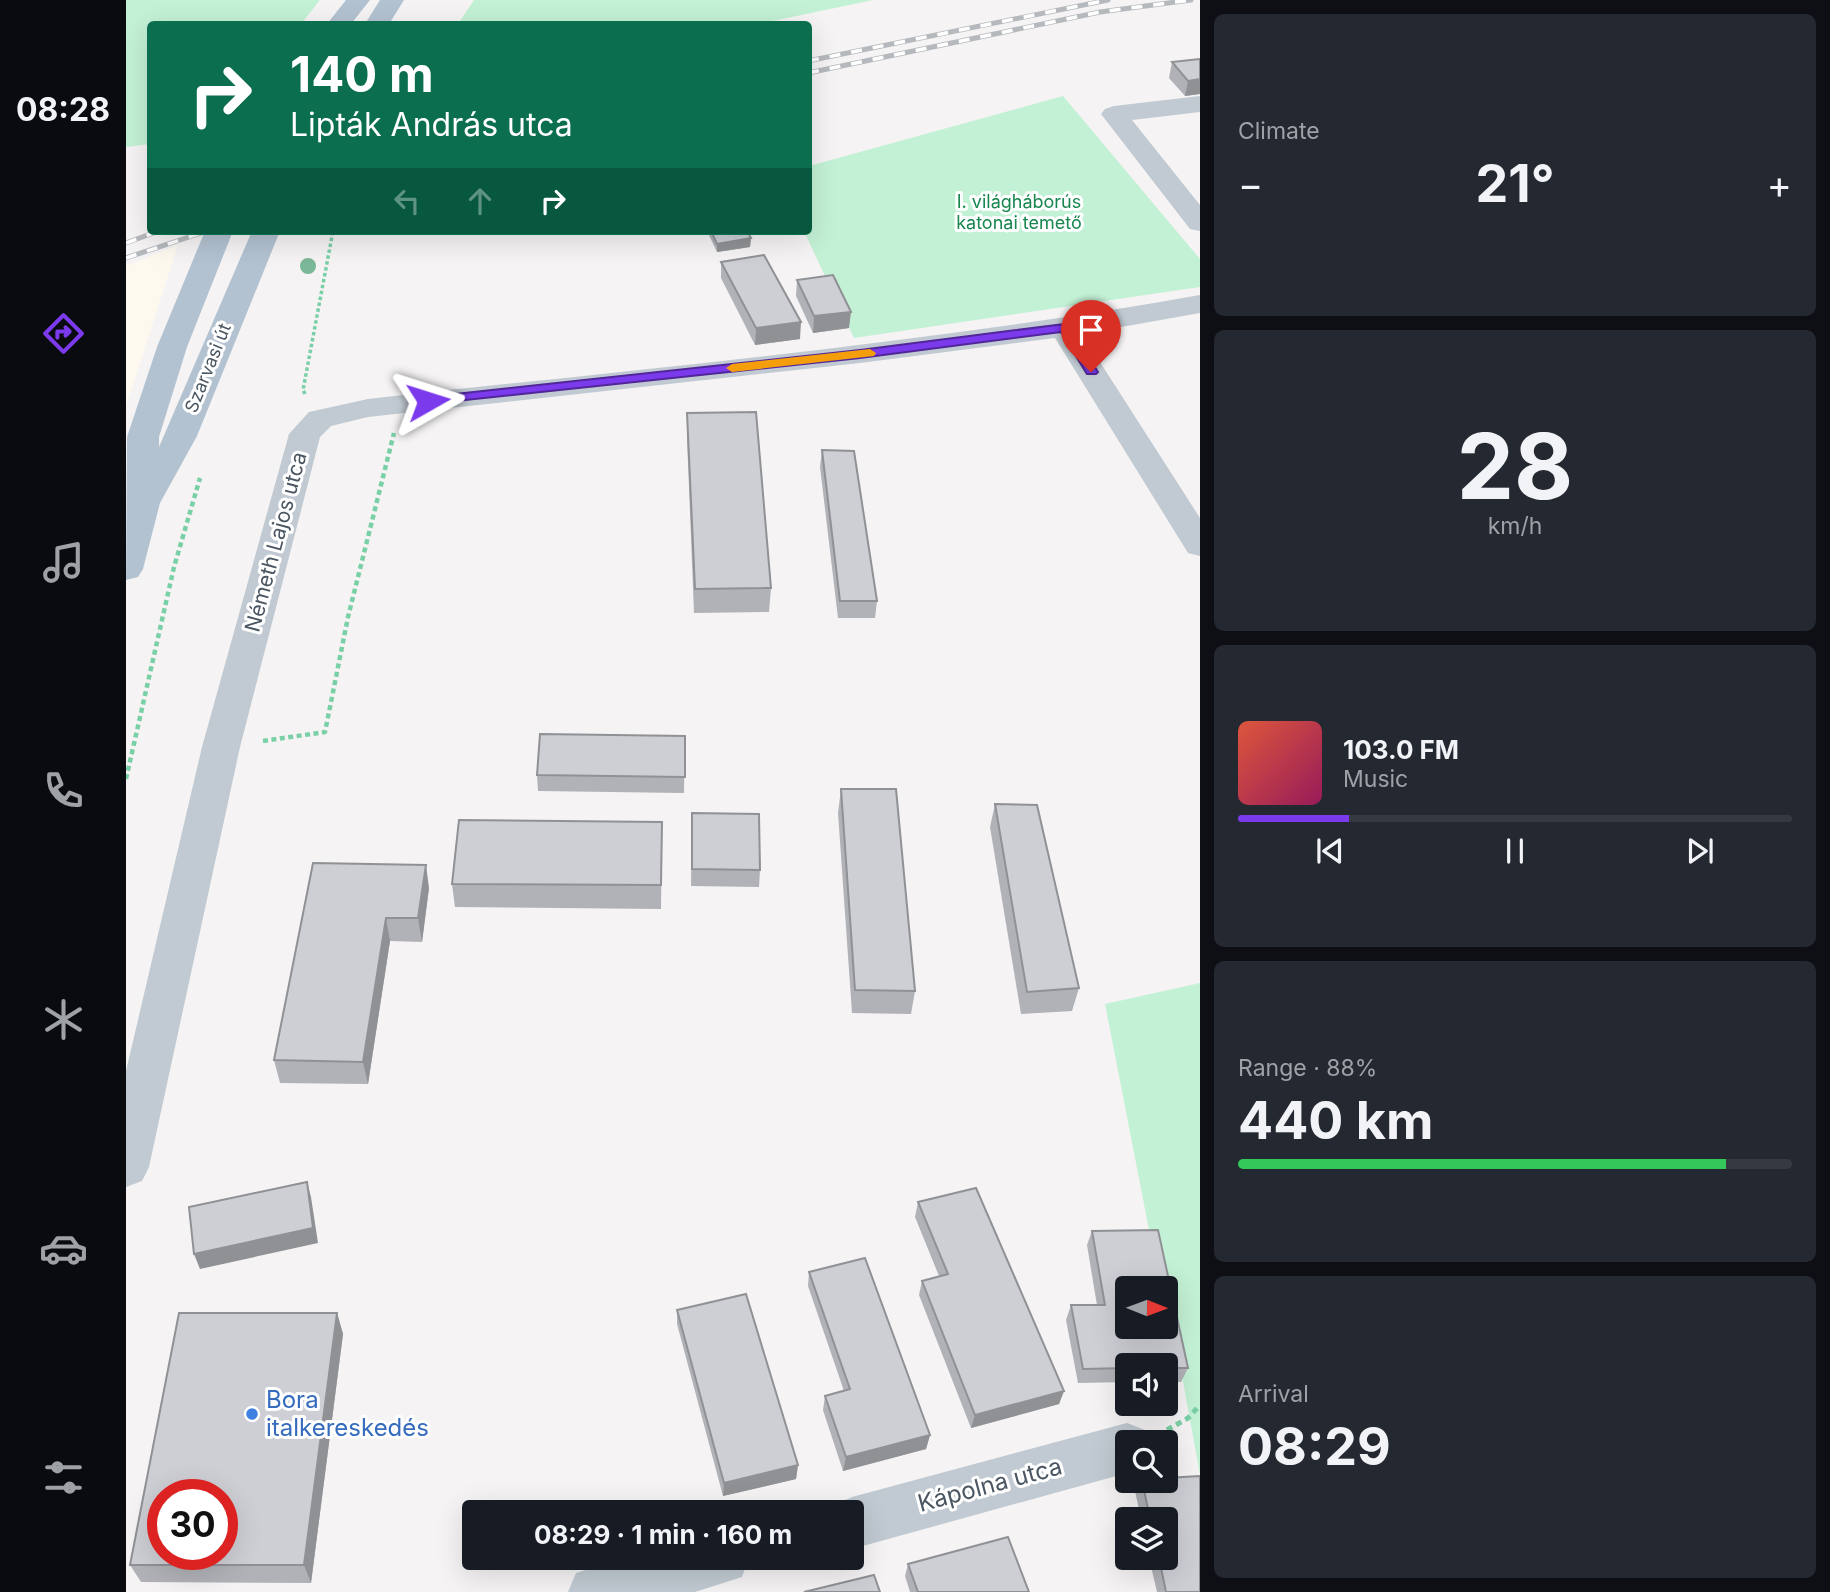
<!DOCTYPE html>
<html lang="en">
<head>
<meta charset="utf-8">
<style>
	body { margin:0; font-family:Inter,sans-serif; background:#242831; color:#f1f3f6; height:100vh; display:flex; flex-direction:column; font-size:26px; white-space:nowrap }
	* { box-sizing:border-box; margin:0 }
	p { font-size:23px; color:#9ea1a6 }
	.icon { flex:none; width:38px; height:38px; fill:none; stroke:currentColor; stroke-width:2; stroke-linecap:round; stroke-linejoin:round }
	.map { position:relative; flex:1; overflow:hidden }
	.panel { display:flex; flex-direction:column; gap:14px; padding:14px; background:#0d0f14; width:630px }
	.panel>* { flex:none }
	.guide { position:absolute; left:21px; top:21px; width:665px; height:214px; border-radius:7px; box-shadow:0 7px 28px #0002; background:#0b6e4f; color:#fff; overflow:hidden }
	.needle { width:46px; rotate:91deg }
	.controls { position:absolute; left:989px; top:1276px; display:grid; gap:14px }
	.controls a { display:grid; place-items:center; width:63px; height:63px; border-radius:7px; background:#171b24; box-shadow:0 7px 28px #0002; font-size:35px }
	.speed { position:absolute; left:21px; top:1479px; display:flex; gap:14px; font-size:35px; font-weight:700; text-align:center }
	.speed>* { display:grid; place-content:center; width:91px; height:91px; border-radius:50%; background:#171b24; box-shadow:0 7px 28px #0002; line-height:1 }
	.speed .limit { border:10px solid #d22; background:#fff; color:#111 }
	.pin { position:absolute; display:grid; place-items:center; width:60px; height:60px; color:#fff; margin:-72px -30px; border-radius:50% 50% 50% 0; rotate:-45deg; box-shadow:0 0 7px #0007 }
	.pin .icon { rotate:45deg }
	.me { position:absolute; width:77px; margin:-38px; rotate:84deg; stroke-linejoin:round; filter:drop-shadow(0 0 5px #0008) }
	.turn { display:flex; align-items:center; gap:24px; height:147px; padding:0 28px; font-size:32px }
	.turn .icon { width:91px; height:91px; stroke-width:2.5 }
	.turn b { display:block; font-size:49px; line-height:60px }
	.lanes { display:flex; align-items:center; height:66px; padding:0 28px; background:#0003; justify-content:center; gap:35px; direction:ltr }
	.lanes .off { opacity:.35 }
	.big { font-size:52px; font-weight:700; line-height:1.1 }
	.panel .widget { flex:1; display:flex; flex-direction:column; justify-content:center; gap:10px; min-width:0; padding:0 24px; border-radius:10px; background:#242831 }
	.panel .dial { align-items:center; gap:0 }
	.dial b { font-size:91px; line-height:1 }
	.song { display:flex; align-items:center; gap:21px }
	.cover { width:84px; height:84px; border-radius:10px; background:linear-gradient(135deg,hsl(10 70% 55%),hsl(330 70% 35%)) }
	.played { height:7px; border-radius:4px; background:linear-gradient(90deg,#7c3aed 20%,#363941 20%) }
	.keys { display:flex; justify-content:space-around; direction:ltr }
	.heat { display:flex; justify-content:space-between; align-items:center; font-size:38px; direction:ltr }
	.charge { height:10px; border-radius:5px; background:linear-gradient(90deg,#34c759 88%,#363941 0) }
	.trip { position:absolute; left:336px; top:1500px; width:402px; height:70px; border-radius:7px; background:#171b24; box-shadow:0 7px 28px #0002; font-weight:700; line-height:70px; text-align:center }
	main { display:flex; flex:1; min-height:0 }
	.tab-bar { display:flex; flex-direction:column; width:126px; justify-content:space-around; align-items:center; background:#090b0e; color:#9ea1a6 }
	.tab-bar .icon { width:49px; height:49px }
	.tab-bar .on { color:#7c3aed }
	.tab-bar b { font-size:32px; color:#f1f3f6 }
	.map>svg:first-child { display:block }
</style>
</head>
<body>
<main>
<nav class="tab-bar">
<b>08:28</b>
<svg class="icon on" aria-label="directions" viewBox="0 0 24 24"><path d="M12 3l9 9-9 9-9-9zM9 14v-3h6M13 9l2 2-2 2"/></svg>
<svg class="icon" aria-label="music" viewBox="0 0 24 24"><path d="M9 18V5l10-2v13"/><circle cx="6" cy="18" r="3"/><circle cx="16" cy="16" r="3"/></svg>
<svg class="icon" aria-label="phone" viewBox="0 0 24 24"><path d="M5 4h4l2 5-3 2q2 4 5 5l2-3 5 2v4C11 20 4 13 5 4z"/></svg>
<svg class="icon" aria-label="climate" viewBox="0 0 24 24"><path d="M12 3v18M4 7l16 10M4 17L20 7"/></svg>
<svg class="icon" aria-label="car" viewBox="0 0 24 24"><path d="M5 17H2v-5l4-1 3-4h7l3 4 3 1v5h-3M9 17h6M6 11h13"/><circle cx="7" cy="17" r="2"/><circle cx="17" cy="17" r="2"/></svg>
<svg class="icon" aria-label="filters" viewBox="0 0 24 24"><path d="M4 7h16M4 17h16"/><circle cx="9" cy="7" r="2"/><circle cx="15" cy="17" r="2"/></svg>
</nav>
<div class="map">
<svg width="1074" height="1592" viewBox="0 0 1074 1592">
	<rect width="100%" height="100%" fill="#f5f3f3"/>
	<!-- commercial -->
	<path fill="#fdf9ef" d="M52,245l-52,162v-141z"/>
	<!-- green -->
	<path fill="#c3f1d5" d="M0,0h194l-19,24h-151v120l-24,3z
		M348,0h399l-114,24h-301z
		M937,96l137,163v28l-346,51 -50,-107h4l1,-65z
		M1074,983v492l-34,-187 -14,-43 -47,-241z"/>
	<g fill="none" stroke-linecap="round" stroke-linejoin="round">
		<!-- path-far2 -->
		<path stroke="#7ad0a6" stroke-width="3.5" stroke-dasharray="3.5 2.5" stroke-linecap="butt" d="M179,394l-2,-4 30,-159"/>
		<!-- path-far1 -->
		<path stroke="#7ad0a6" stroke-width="4.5" stroke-dasharray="5 3.5" stroke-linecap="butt" d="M137,741l62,-9 23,-115 46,-184
			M0,779l48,-212 26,-89"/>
		<!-- path -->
		<path stroke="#7ad0a6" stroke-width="5" stroke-dasharray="6 4.5" stroke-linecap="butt" d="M1041,1430l21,-12 12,-13"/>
		<!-- minor -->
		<path fill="#c1cad2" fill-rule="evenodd" d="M1074,96v16l-68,8 68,85v26l-10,-2 -89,-115 4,-5 9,-3z
			M1074,295v18l-118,21 118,184v38l-12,-3 -133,-215 -195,25 -492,54 -37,9 -11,11 -80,310 -91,420 -7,14 -16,6v-116l76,-324 87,-313 20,-22 59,-13c278,-31 557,-55 832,-104z
			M1001,1423l18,7 5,12h-23v31l-275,76v-37h-21l3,-7 18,-8z
			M499,1558h124l-7,19 -47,15h-127l8,-19z"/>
		<!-- major -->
		<path fill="#b3c2d1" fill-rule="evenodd" d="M220,0h24l-19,24h-24z
			M254,0h24l-15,24h-24z
			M79,231h28l-46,116 -28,90v10l93,-216h28l-83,205 -37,67 -17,66 -5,8 -12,3 1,-143 30,-90z"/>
		<!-- rail casing -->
		<g stroke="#b5b8bd" stroke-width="5">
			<path id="rail" d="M682,61l300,-61
				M682,73l292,-61 91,-12
				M0,243l33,-12
				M0,258l81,-27"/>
		</g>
		<!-- rail -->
		<use href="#rail" stroke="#fff" stroke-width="3.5" stroke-dasharray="11" stroke-linecap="butt"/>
	</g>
	<!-- trees -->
	<circle fill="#7bb799" cx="182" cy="266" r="8"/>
	<!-- wall -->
	<path fill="#b0b2b7" d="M1074,59v35l-15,2 -16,-18 3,-16z
		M581,231h40l4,7 -1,9 -33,5z
		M595,262l79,77 -45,6 -34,-67z
		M671,280l52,48 -36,5 -17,-37z
		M561,413l84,175 -2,24 -75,1 -7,-176z
		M696,450l55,151 -2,17h-37l-18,-151z
		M559,736l-1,57 -146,-2 -1,-16z
		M715,789l74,202 -4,23 -59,-1 -14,-200z
		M869,804l84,184 -7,23 -51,3 -31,-187z
		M566,813l68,57 -1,17 -68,-1z
		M536,822l-1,87 -206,-2 -3,-23z
		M187,863l116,25 -7,54 -32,-1 -22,143 -88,-1 -6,-23z
		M792,1202l146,189 -5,13 -88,24 -52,-133 3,-14 17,-5 -24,-59z
		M966,1231l96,137 -7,14h-15v-17h-39v17l-49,1 -12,-63 5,-15h26l-10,-60z
		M683,1272l121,163 -4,14 -83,22 -20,-61 2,-14 19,-5 -36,-105z
		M551,1310l121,155 -2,14 -73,17 -46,-172z
		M211,1313l6,21 -32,249 -170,-1 -11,-17z
		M1015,1480h25l34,112h-43l-8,-34h17v-39h-25l-6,-28z
		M782,1564l121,28h-119l-5,-16z"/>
	<!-- shaded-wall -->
	<path fill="#909195" d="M1074,79v15l-15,2 3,-15z
		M625,238l-1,9 -33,5v-8z
		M725,312l-2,16 -36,5 1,-17z
		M675,322l-1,17 -45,6 1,-17z
		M300,865l3,23 -7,54 -4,-24z
		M260,918l4,23 -22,143 -5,-22z
		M181,1182l4,15 7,46 -118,26 -6,-15z
		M211,1313l6,21 -32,249 -7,-18z
		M938,1391l-5,13 -88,24 4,-13z
		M804,1435l-4,14 -83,22 3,-14z
		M672,1465l-2,14 -73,17 1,-13z"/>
	<!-- building -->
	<path fill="#cdcfd5" stroke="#909195" stroke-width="2" fill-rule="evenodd" d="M1074,59v20l-12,2 -16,-19z
		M585,231h36l4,7 -34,6z
		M638,255l37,67 -45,6 -35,-66z
		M707,275l18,37 -37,4 -17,-36z
		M630,412l15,176 -76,1 -8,-176z
		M696,450l32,1 23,150h-37z
		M414,734l145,2v41l-148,-2z
		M715,789h55l19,202 -60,-1z
		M869,804l42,1 42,183 -52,4z
		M566,813l67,1 1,56 -68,-1z
		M333,820l203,2 -1,63 -209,-1z
		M187,863l113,2 -8,53h-32l-23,144 -89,-2z
		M181,1182l6,46 -119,26 -5,-47z
		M850,1188l88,203 -89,24 -53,-134 26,-7 -30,-72z
		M1032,1230l30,138h-22v-3h-39v3l-44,1 -12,-64h34l-13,-74zM1001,1288h39v38h-39z
		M739,1258l65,177 -84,22 -21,-61 25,-7 -41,-117z
		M620,1294l52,171 -74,18 -47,-173z
		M53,1313h158l-33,252h-174zM37,1494h59v60h-59z
		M1074,1476v116h-34l-7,-34h7v-39h-16l-8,-39h24v-2z
		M882,1537l21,55h-111l-10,-28z
		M748,1575l6,17h-76z"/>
	<!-- route -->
	<path fill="#7c3aed" stroke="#51269a" stroke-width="2" d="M938,324l7,4 27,44 -2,2h-9l-26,-42 -201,26 -432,46 -6,-3 6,-4 432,-47z"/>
	<!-- slow -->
	<path fill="#f59e0b" d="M744,349l6,4 -2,3 -142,16 -6,-4 6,-4z"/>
	<!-- markers -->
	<circle fill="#3f7fe0" stroke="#fff" stroke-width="2.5" cx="126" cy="1414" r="7"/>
	<g text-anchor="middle" stroke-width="6" stroke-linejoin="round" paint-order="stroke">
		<!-- far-park labels -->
		<g font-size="18" fill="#17864f" stroke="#fff">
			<text x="893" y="208">I. világháborús<tspan x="893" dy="21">katonai temető</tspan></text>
		</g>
		<!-- far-street labels -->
		<g font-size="18" fill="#4a5661" stroke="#fff">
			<text transform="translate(82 368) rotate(-68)" y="6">Szarvasi út</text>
		</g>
		<!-- street labels -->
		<g font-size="21" fill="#4a5661" stroke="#fff">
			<text transform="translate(150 542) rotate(-75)" y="7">Németh Lajos utca</text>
		</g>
		<!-- near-shop labels -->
		<g font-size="24" fill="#366cbe" stroke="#fff" text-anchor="start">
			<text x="140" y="1408">Bora<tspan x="140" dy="28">italkereskedés</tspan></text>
		</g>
		<!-- near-street labels -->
		<g font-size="24" fill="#4a5661" stroke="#fff">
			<text transform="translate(864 1485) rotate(-15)" y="8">Kápolna utca</text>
		</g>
	</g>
</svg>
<div class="controls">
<a><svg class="needle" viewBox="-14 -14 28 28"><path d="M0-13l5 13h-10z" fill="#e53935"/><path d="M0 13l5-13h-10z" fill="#9ea1a6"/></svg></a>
<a><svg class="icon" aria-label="sound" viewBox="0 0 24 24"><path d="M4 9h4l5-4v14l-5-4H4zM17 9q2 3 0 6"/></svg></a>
<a><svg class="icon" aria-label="search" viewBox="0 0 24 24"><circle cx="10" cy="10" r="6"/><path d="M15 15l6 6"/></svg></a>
<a><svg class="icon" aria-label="layers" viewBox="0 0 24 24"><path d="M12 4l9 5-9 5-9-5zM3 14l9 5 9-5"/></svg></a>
</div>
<div class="speed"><div class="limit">30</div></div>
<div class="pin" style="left:965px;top:372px;background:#d93025"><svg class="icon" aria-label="arrive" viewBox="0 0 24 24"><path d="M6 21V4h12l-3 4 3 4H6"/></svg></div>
<svg class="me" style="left:302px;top:401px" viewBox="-20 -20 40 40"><path d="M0-17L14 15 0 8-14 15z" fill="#7c3aed" stroke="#fff" stroke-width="4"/></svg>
<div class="trip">08:29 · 1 min · 160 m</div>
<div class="guide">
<div class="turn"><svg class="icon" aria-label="right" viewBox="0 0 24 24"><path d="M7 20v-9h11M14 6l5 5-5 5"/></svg><div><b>140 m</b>Lipták András utca</div></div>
<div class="lanes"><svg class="icon off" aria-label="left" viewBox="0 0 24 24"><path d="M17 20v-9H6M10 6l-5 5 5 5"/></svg><svg class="icon off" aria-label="ahead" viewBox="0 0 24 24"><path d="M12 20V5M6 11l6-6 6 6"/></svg><svg class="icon" aria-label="right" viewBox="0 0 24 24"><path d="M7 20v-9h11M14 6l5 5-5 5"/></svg></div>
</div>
</div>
<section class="panel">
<div class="widget"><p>Climate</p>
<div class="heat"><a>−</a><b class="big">21°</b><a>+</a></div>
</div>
<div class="widget dial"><b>28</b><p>km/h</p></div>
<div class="widget">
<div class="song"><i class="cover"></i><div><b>103.0 FM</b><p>Music</p></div></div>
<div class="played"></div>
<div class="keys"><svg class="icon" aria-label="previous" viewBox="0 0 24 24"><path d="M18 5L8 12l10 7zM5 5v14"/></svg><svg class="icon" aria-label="pause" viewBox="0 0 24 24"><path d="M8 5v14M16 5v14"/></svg><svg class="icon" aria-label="next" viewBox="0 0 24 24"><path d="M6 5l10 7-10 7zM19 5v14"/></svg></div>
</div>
<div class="widget"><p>Range · 88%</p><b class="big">440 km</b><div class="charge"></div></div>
<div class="widget"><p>Arrival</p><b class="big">08:29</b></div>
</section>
</main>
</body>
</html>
